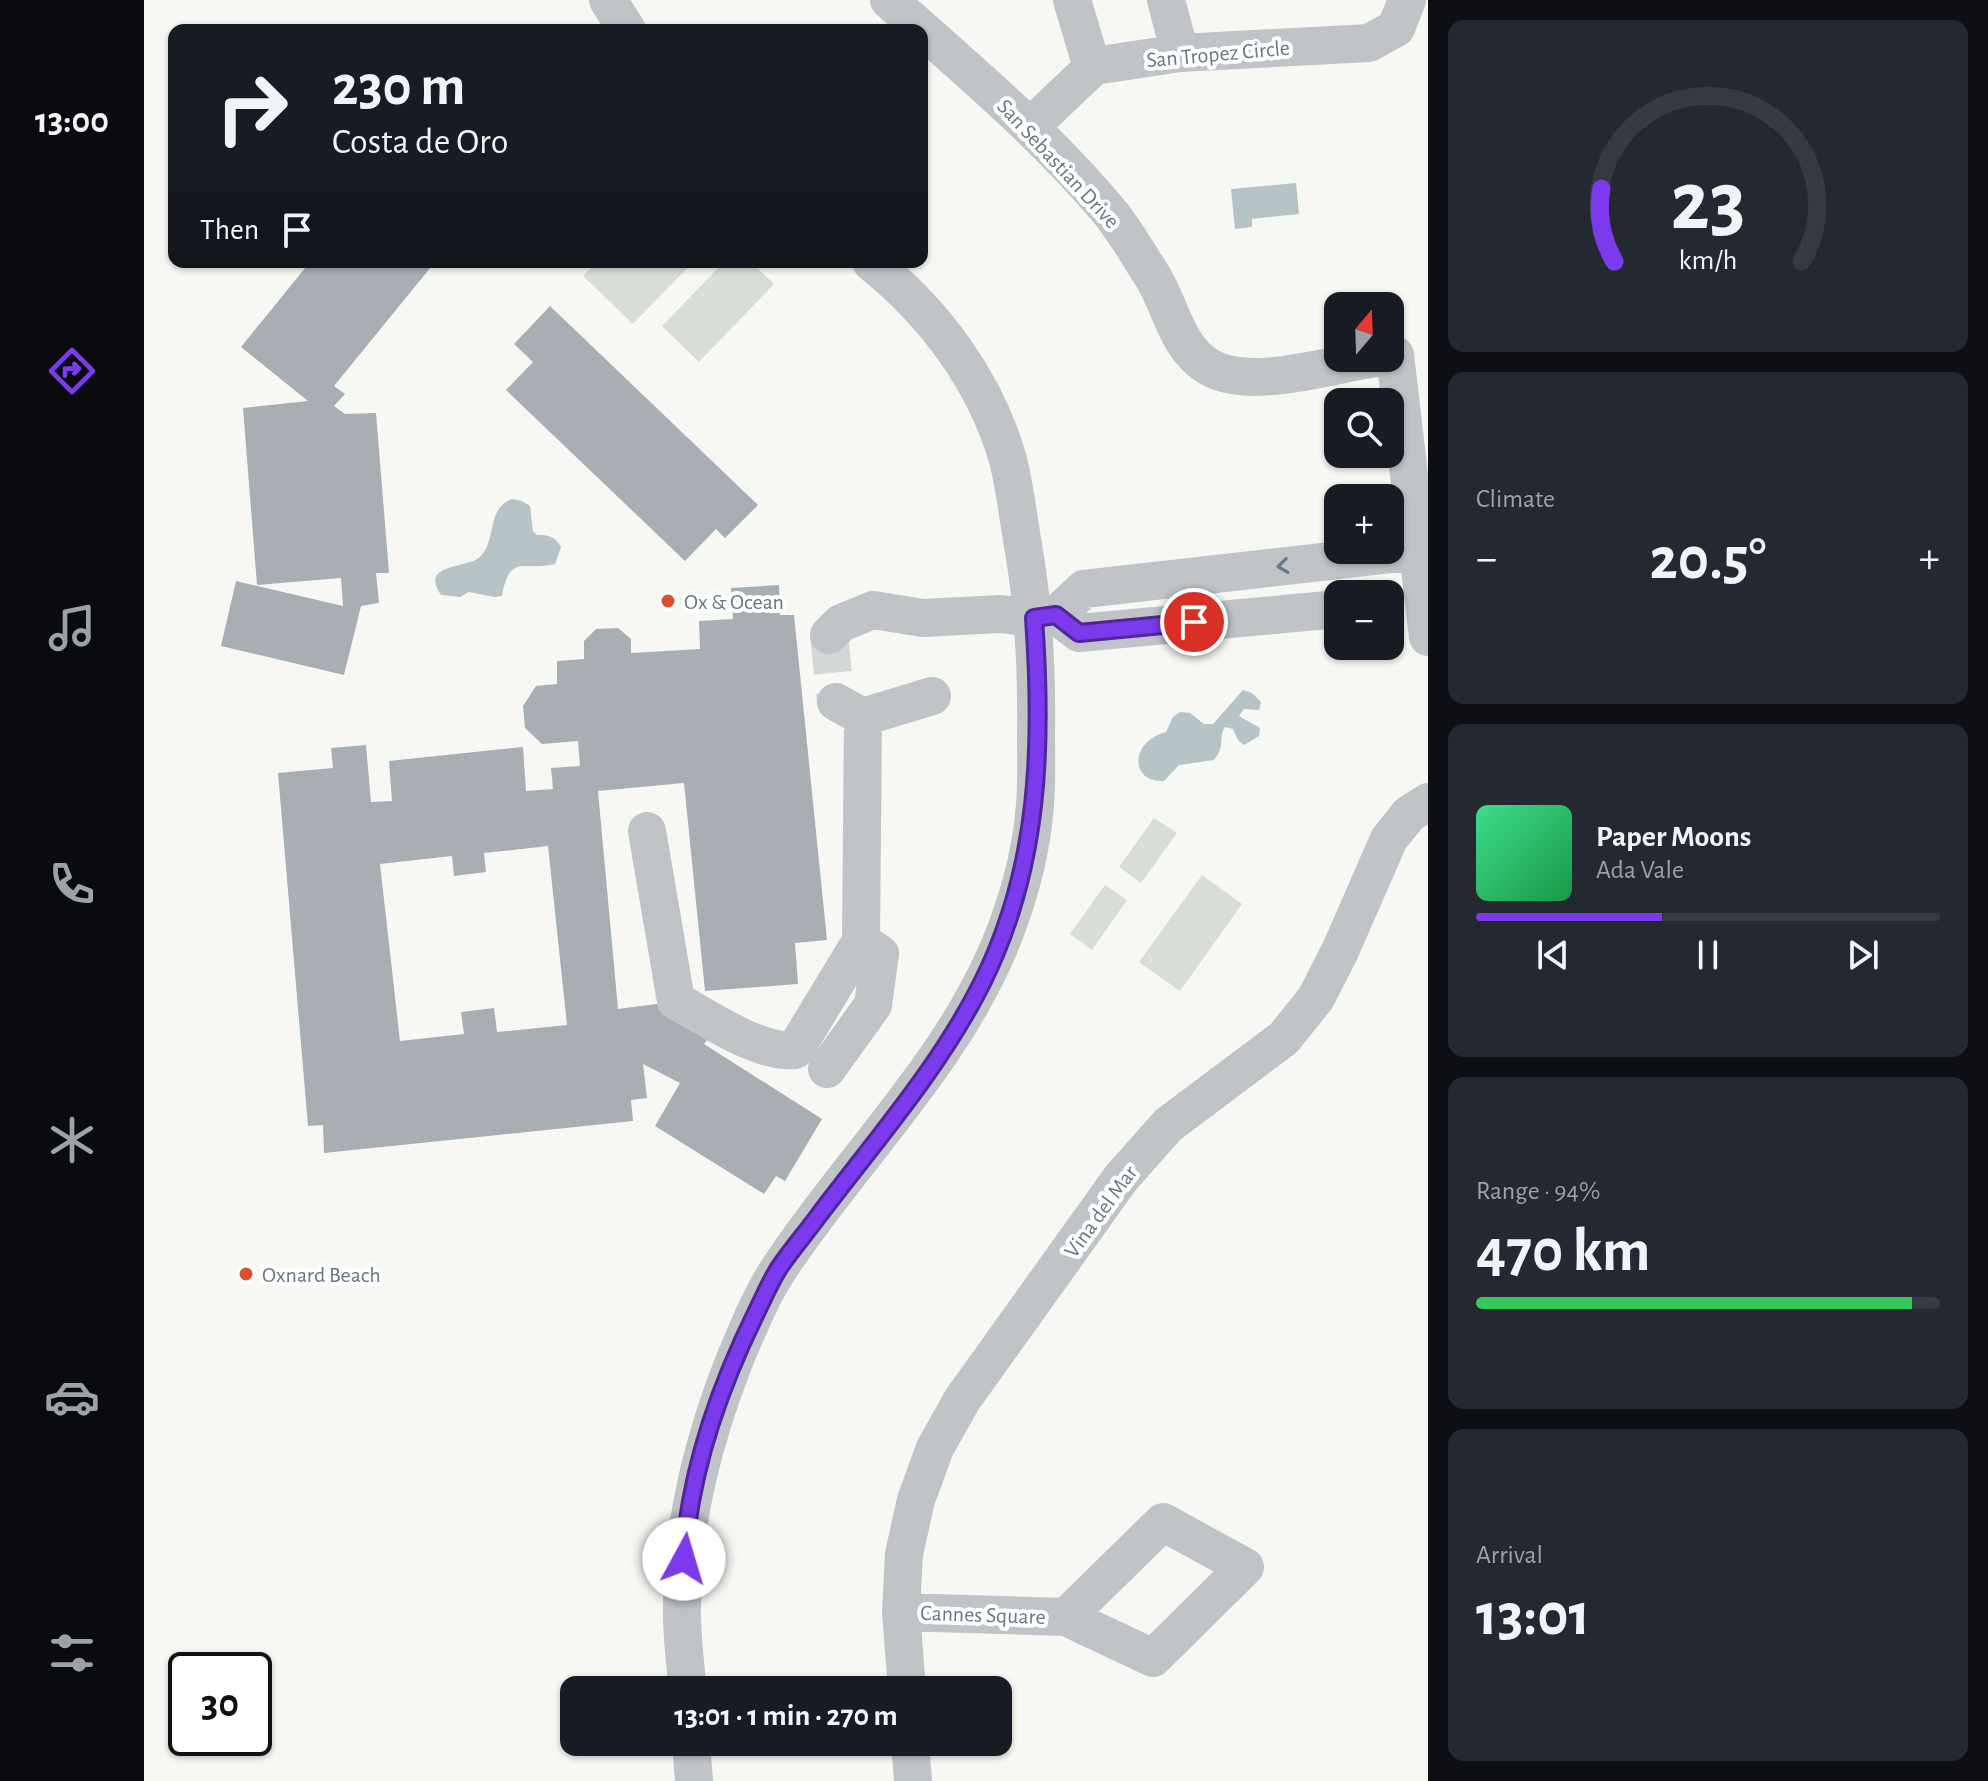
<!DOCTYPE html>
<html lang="en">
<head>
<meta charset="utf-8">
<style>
	body { margin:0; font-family:"Alegreya Sans",sans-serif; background:#242831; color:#f1f3f6; height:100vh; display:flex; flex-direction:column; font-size:30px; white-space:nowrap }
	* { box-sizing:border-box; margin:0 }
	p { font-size:26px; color:#9ea1a6 }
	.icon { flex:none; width:44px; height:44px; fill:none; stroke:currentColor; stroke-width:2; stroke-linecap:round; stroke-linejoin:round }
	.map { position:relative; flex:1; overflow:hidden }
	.details { display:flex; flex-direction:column; gap:20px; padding:20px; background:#0d0f14; width:560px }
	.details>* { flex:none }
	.guide { position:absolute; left:24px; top:24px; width:760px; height:244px; border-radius:16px; box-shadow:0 2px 6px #0004; background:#171b24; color:#f1f3f6; overflow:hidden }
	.needle { width:52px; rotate:19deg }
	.buttons { position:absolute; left:1180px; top:292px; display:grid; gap:16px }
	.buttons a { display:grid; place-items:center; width:80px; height:80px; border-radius:16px; background:#171b24; box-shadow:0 2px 6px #0004; font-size:40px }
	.speed { position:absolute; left:24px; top:1652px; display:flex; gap:16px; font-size:40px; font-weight:700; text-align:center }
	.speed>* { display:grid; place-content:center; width:104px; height:104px; border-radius:50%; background:#171b24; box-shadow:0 2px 6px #0004; line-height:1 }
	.speed .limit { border:4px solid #111; border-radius:12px; background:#fff; color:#111 }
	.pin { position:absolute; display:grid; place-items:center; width:68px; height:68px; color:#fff; margin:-34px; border:4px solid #fff; border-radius:50%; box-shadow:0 2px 8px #0007 }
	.me { position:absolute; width:88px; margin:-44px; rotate:6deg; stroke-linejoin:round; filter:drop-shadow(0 0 6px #0008) }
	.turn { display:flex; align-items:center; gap:28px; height:168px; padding:0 32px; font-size:36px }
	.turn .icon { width:104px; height:104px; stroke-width:2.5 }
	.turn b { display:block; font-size:56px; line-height:68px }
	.then { display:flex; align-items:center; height:76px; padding:0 32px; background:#0003; gap:16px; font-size:30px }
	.big { font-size:60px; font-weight:700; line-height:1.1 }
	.details .widget { flex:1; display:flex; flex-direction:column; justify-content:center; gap:12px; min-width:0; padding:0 28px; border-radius:16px; background:#242831 }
	.details .dial { align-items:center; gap:0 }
	.dial svg { height:208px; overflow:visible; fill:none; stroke:#363941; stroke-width:7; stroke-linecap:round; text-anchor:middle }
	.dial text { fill:#f1f3f6; stroke:none }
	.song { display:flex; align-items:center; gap:24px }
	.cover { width:96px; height:96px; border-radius:12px; background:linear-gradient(135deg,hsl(150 70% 55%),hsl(140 70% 35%)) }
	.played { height:8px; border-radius:4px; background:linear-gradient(90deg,#7c3aed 40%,#363941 40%) }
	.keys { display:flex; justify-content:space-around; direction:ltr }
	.heat { display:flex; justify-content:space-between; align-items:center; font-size:44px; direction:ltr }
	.charge { height:12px; border-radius:6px; background:linear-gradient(90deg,#34c759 94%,#363941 0) }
	.trip { position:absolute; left:416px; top:1676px; width:452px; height:80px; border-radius:16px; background:#171b24; box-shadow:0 2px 6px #0004; font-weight:700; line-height:80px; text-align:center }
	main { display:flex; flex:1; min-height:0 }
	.tab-bar { display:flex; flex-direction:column; width:144px; justify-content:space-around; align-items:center; background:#090b0e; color:#9ea1a6 }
	.tab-bar .icon { width:56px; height:56px }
	.tab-bar .on { color:#7c3aed }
	.tab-bar b { font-size:36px; color:#f1f3f6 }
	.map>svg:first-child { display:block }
</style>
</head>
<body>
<main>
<nav class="tab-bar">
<b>13:00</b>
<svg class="icon on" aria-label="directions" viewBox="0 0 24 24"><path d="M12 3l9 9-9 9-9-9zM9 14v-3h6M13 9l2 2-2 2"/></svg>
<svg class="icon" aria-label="music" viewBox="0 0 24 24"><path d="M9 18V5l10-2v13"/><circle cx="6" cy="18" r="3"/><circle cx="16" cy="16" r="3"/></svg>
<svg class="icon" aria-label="phone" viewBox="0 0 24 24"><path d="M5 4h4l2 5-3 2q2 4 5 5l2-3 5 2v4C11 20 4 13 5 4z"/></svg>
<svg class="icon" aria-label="climate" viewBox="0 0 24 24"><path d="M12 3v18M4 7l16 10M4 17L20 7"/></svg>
<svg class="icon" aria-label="car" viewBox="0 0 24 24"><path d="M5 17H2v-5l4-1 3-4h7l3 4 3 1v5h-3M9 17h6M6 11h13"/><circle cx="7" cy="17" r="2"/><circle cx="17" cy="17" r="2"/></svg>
<svg class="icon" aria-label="filters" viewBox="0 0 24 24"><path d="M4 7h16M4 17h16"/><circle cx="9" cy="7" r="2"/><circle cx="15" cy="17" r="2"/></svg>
</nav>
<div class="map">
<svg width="1284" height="1781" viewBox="0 0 1284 1781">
	<rect width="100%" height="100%" fill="#f7f7f4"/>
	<!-- green -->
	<path fill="#d8ddd5" d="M453,262h96l-60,62 -50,-48z
		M580,262h27l23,22 -75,78 -37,-36z
		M1010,818l23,15 -36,50 -22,-16z
		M1058,875l40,29 -62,87 -41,-29z
		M961,885l22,15 -35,50 -22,-16z"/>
	<!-- water -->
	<path fill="#b7c4c7" d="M1152,183l3,31 -47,5v8l-17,2 -4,-40z
		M368,499l10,2 8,5 3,25 4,4c12,0 18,1 24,12l-6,17c-31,8 -45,-12 -53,32l-8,1 -25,-5 -9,5 -19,-2c-22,-32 25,-26 39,-38 17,-16 6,-49 32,-58z
		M1099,690l9,3 9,9 -2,8 -15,-1 -5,7 21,12 -1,8 -15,9 -6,-5 -5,-11 -8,-2c-7,10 1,19 -11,33l-35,5 -15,16c-34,2 -35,-39 2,-49l7,-15 7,-5 10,1 14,11h9z"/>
	<!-- building -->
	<path fill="#a7afb4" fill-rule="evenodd" d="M166,262h125l-101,124 11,8 -11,12 11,8 31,-1 13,160h-13l3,30 -18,3 -17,69 -123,-29 15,-65 107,25 -2,-28 -84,7 -14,-177 65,-7 -67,-54z
		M406,306l208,199 -33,33 -9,-9 -31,32 -179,-171 27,-28 -19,-18z
		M635,585l1,30h14l33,325 -32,3 3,41 -93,7 -21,-208 -86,8 20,218 46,-6 49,29 -9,12 118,75 -37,62 -9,-5 -12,18 -109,-68 25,-43 -37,-19 4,34 -16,2 2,21 -309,32 -1,-28 -15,1 -30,-353 55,-5 -2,-20 35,-3 5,57 21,-1 -3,-40 134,-14 3,44 27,-2 -2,-21 29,-2 -2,-25 -36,3 -17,-16 -2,-22 13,-20 21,-2v-23l27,-2v-18l12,-12 22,-1 13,11v14l69,-4 -1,-28 34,-2 -2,-31zM404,846l19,179 -70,7 -3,-24 -33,4 3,22 -64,7 -20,-177 72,-8 2,20 32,-4 -2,-19z"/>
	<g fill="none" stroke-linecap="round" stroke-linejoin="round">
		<!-- minor-tunnel -->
		<path stroke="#d3d7d8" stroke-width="38" stroke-dasharray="38 19" stroke-linecap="butt" d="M685,635l7,67"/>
		<!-- minor -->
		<path stroke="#c0c4c7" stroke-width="38" d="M464,0l19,30
			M745,0c77,69 157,135 223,215 14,18 25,37 37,56 22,31 25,75 60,96 41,24 120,-2 167,-9
			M928,0l20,67
			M1022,0l14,53
			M886,127l64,-61 86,-13 189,-10 27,-15 11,-28
			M1251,355l33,282
			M912,615l23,18 259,-24
			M685,635l12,-12 32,-13 50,8 77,-4 34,4 22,-3 28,-26 344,-39
			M692,702l27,15 69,-21
			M503,831l29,170c32,17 83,53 119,49l66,-109 2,-224
			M683,1069l46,-64 7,-51 -19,-13
			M757,1612l165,5 97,-95 82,45 -92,91 -87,-41
			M544,1690c-3,-29 -7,-58 -6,-86 1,-86 22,-166 53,-245 13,-31 27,-65 45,-92 75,-113 179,-210 227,-340 14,-38 25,-82 28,-122 2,-24 1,-48 1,-71 1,-65 -2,-125 -13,-189 -5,-28 -8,-58 -15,-85 -22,-78 -74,-148 -137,-198
			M763,1690l-6,-78 3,-58 12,-54 19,-52 27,-48 159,-222 47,-53 116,-87 32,-40 24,-47 49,-112 20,-25 19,-12
			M547,1742l3,39
			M766,1742l3,39"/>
	</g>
	<!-- one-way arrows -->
	<defs><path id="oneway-chevron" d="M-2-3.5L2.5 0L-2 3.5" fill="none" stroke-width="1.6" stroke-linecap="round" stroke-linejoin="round" transform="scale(2)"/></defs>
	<use stroke="#677883" href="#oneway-chevron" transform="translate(1139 566) rotate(173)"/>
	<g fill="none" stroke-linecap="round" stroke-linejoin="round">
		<!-- route casing -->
		<g stroke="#51269a" stroke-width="20">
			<path id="route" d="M540,1559c5,-86 35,-171 73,-248 7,-14 13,-29 22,-43 12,-18 27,-35 40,-53 56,-74 121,-148 163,-232 58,-116 61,-238 52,-365l22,-3 23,18 115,-11"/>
		</g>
		<!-- route -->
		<use href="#route" stroke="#7c3aed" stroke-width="14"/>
	</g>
	<!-- markers -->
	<g fill="#dc4e2e" stroke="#fff" stroke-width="3">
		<circle cx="524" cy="601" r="8"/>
		<circle cx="102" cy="1274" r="8"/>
	</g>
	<g text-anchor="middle" stroke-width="8" stroke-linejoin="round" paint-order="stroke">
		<!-- street labels -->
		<g font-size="22" fill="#677883" stroke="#fff">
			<text transform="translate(1074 53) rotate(-5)" y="8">San Tropez Circle</text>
			<text transform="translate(915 163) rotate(47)" y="8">San Sebastian Drive</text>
			<text transform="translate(956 1211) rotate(-54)" y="8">Vina del Mar</text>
			<text transform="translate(839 1614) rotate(2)" y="8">Cannes Square</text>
		</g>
		<!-- poi labels -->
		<g font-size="22" fill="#677883" stroke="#fff" text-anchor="start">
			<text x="540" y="609">Ox &amp; Ocean</text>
			<text x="118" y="1282">Oxnard Beach</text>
		</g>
	</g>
</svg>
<div class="buttons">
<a><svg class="needle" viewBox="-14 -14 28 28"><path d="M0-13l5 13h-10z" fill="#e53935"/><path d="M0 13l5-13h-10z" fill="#9ea1a6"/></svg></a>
<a><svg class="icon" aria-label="search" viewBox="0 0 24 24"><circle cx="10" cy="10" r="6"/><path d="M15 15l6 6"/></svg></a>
<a>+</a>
<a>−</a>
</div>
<div class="speed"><div class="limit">30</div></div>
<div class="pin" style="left:1050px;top:622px;background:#d93025"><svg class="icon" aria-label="arrive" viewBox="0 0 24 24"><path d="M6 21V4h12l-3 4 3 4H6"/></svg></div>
<svg class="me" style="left:540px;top:1559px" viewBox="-20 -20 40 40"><circle r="19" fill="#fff"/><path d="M0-13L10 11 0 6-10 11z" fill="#7c3aed"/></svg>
<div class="trip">13:01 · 1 min · 270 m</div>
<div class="guide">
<div class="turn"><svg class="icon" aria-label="right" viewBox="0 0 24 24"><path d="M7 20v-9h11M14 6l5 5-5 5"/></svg><div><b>230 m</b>Costa de Oro</div></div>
<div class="then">Then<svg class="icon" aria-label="arrive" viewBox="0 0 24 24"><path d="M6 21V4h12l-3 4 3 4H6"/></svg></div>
</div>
</div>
<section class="details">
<div class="widget dial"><svg viewBox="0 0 100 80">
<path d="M14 69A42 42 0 1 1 86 69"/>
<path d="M14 69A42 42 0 0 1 9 41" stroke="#7c3aed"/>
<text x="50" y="56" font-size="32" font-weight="700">23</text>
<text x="50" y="72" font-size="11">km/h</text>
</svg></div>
<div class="widget"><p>Climate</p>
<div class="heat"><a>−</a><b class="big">20.5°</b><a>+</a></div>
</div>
<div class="widget">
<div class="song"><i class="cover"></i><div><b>Paper Moons</b><p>Ada Vale</p></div></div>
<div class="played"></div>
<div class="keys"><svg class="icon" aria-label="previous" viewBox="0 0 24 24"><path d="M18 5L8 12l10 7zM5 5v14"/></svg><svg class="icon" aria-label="pause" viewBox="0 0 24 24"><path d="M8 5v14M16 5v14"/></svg><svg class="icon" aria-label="next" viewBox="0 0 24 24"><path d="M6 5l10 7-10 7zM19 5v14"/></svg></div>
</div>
<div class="widget"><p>Range · 94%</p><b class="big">470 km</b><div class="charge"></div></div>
<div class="widget"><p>Arrival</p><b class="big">13:01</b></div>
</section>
</main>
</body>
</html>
